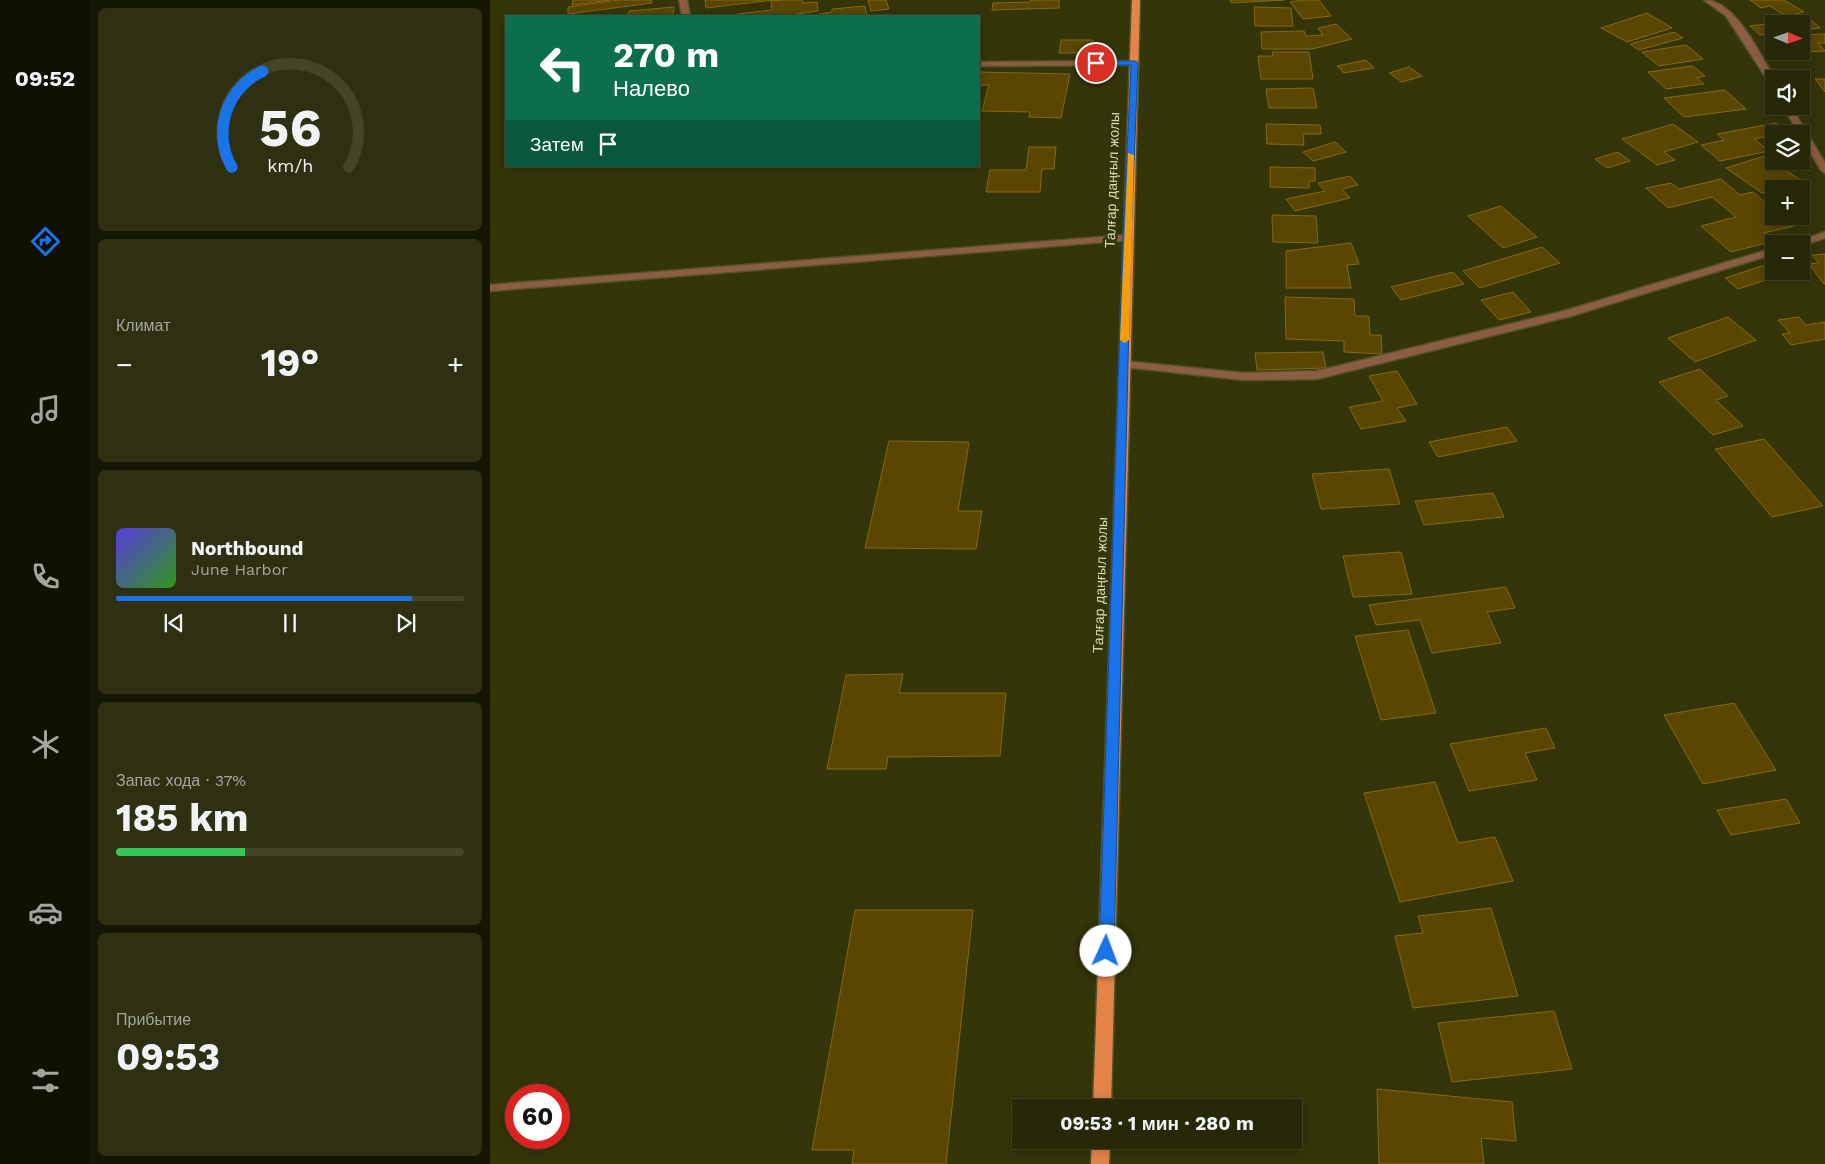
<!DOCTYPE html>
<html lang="ru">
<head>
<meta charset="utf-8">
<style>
	body { margin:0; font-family:"Work Sans",sans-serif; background:#2f3011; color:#f1f3f6; height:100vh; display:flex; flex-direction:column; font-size:19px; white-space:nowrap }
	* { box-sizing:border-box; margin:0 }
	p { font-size:16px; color:#a4a69b }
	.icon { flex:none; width:28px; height:28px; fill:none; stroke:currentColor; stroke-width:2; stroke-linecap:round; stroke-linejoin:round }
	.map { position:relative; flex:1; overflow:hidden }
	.panel { display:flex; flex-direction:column; gap:8px; padding:8px; background:#151604; width:400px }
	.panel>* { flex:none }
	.banner { position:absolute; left:15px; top:15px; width:475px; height:152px; border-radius:0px; box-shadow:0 2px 12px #0003,0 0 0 1px #434428; background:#0b6e4f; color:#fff; overflow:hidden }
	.needle { width:32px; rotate:92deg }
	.buttons { position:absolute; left:1275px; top:15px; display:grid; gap:10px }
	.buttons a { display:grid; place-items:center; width:45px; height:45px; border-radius:0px; background:#272807; box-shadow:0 2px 12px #0003,0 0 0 1px #434428; font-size:25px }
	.speed { position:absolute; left:15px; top:1084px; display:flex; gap:10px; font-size:25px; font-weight:700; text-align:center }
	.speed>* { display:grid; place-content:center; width:65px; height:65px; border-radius:50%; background:#272807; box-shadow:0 2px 12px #0003,0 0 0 1px #434428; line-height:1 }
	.speed .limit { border:8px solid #d22; background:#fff; color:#111 }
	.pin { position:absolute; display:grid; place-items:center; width:42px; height:42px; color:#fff; margin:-21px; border:2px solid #fff; border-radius:50%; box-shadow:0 1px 5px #0007 }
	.me { position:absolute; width:55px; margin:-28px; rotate:2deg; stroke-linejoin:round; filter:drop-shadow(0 0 4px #0008) }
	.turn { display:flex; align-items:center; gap:18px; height:105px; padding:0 25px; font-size:22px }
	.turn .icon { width:65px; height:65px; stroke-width:2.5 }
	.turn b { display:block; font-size:35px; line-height:42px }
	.then { display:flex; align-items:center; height:48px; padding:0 25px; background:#0003; gap:10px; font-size:19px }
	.big { font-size:38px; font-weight:700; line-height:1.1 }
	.panel .widget { flex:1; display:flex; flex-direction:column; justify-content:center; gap:8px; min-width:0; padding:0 18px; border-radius:8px; background:#2f3011 }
	.panel .dial { align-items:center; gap:0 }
	.dial svg { height:130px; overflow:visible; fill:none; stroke:#434428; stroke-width:7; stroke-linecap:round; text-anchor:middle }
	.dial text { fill:#f1f3f6; stroke:none }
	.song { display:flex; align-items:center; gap:15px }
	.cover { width:60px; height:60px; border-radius:8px; background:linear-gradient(135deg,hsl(250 70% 55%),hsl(110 70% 35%)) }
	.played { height:5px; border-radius:2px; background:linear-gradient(90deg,#1a73e8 85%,#434428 85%) }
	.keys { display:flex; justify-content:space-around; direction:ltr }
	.heat { display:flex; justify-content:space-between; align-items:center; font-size:28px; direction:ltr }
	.charge { height:8px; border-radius:4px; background:linear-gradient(90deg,#34c759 37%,#434428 0) }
	.trip { position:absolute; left:522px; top:1099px; width:290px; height:50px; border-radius:0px; background:#272807; box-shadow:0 2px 12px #0003,0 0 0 1px #434428; font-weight:700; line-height:50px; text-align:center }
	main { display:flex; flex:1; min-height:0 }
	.dock { display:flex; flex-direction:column; width:90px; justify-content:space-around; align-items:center; background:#101003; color:#a4a69b }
	.dock .icon { width:35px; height:35px }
	.dock .selected { color:#1a73e8 }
	.dock b { font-size:22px; color:#f1f3f6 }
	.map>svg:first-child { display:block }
</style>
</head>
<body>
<main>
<nav class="dock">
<b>09:52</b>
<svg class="icon selected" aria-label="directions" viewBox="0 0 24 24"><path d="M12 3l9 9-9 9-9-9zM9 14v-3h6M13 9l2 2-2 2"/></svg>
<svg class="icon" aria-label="music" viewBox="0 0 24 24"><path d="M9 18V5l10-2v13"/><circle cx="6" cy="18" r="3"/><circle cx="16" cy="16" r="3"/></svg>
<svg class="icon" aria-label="phone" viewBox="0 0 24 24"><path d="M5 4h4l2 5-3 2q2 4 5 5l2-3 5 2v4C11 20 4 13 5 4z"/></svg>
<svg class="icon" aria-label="climate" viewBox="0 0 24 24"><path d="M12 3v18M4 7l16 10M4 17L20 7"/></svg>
<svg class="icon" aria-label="car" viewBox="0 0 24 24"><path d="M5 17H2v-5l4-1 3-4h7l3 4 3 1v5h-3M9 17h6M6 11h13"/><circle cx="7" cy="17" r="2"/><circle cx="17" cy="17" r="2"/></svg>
<svg class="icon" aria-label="filters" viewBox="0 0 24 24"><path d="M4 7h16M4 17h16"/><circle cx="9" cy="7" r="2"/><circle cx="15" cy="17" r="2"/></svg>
</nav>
<section class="panel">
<div class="widget dial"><svg viewBox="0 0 100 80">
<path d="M14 69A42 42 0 1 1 86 69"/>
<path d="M14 69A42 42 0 0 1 33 10" stroke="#1a73e8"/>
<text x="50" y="56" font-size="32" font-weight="700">56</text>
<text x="50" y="72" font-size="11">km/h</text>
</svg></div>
<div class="widget"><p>Климат</p>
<div class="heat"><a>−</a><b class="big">19°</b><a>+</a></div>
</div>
<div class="widget">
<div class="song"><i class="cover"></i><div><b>Northbound</b><p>June Harbor</p></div></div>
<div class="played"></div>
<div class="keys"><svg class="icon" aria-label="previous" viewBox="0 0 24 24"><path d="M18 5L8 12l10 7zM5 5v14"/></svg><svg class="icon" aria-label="pause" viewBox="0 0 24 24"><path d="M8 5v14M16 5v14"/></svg><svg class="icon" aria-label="next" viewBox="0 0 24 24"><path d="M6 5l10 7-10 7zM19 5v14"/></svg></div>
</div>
<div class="widget"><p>Запас хода · 37%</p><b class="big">185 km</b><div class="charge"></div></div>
<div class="widget"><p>Прибытие</p><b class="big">09:53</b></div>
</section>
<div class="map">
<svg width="1335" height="1164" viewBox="0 0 1335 1164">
	<rect width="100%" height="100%" fill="#343509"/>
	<!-- building -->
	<path fill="#5a4600" stroke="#836911" d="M83,0h37l-38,5z
		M129,0h32l1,3 -84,11v-7z
		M215,0h69l-68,8z
		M292,0h20l1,3 14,-1 1,9 -35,5h-62l51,-6 -1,-9z
		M378,0h18l3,9 -18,2z
		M541,0h28v8l-67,2 1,-7 37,-1z
		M740,0h54l-53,3z
		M814,0h15l12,16 -28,3 -13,-17z
		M1260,0h34l20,12 -18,4 -16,-10 -9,2z
		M375,6l2,10h-47l-1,-2 13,-2v-3z
		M184,7l-1,9h-47h2l1,-5z
		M764,7l37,1 2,18h-38z
		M1157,13l25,15 -45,14 -26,-14z
		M1320,19l10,9 -19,2v-6h-27v9l-14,2 -10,-9z
		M846,24l16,15 -40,10h-50l-1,-17 43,-1 2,5 17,-1 -5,-7z
		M1184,32l9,6 -44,12 -9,-6z
		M1335,34v9h-7l7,8 -42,2 -2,-2h20v-16z
		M571,40h32l-1,13h-33z
		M1196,45l17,14 -44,7 -17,-14z
		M782,52h37l4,27h-52l-3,-23h15z
		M876,60l8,8 -30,5 -7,-7z
		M1203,66l12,10 -8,2 7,6 -38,5 -18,-17z
		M919,67l13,9 -20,6 -13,-9z
		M489,72l91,2 -9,44 -32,-1 1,-5 -48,-1 7,-26h-10z
		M1325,79h10v13z
		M823,88l4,20h-48l-3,-19z
		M1235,90l21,19 -62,8 -20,-19z
		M1286,123l11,9 -33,7 15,12 -49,10 -19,-16 23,-5 -7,-6z
		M776,124l54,1 1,9h-18l1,11 -37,-1z
		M1183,124l25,18 -34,10 11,8 -18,5 -35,-26z
		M845,142l11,10 -33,9 -10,-9z
		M539,147h27l-2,22h-12l-2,23h-54l4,-22h36z
		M1128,152l12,9 -23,7 -12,-9z
		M1274,156l38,25 -40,12 -36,-25z
		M780,167l45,1v13h-6v7l-39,-1z
		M860,176l8,9 -16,4 8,9 -55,13 -9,-12 39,-8 -7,-8z
		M1231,179l19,16 13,-3 21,18v6h8l12,10 -30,7 10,8 -43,11 -30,-26 35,-9 -24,-20 -44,11 -22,-20 25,-5 8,6z
		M1011,206l36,31 -34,11 -35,-32z
		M782,215l44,1 2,27 -45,-1z
		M861,243l8,21 -12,1 4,23h-65v-37z
		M1052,247l18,16 -80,25 -17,-17z
		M1335,254v30h-1l-15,-20 10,-1 -7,-8z
		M1284,262v9h20l-56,18 -13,-11z
		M963,272l11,12 -63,16 -10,-13z
		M1023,292l18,20 -32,8 -18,-20z
		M795,297l69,2 1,17h14l1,19h11l1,19 -38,-2v-11l-58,-2z
		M1238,317l28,23 -61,22 -27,-24z
		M1309,317l7,8 19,-3v17l-34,6 -9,-11 8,-1 -12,-13z
		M833,352l3,16 -69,2 -2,-17z
		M1210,369l28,27 -12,4 27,26 -30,9 -54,-53z
		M907,371l20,33 -20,4 9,13 -45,8 -12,-22 34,-6 -14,-25z
		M1017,427l10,14 -79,16 -9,-15z
		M1274,439l59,67 -51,11 -57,-68z
		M399,441l80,1 -11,69h24l-6,38 -111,-1z
		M899,469l11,35 -79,5 -9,-35z
		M1003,493l11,24 -80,8 -9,-24z
		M911,552l11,42 -59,3 -10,-41z
		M1016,587l9,21 -28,4 14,31 -69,10 -12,-33 -44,5 -7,-20z
		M918,630l28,83 -55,7 -26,-84z
		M413,674l-4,19h107l-6,63 -112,1 -2,12h-59l19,-94z
		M1244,703l42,67 -73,14 -39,-69z
		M1056,728l9,20 -30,5 12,27 -68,11 -19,-47z
		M945,782l23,61 37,-6 18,44 -113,21 -36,-109z
		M1296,799l14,24 -69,12 -14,-25z
		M1001,908l27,88 -105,12 -18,-72 28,-3 -5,-17z
		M365,910h118l-27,254h-94l2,-14h-42z
		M1064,1011l18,58 -120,13 -14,-59z
		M887,1089l135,13 4,39 -35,-3 3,26h-105z"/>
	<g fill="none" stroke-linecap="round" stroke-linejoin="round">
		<!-- minor casing -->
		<g stroke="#525328" stroke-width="3">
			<path id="minor" d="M189,0h8l3,16h-8z
				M1214,0c32,0 56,55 71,79l-1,7 -4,-2 -44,-68z
				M645,61l4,2 -1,2 -159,1v-4z
				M1293,106h8l34,57v10l-4,-3 -20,-33v-3h-2z
				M1335,232v6l-24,8v-2h-9z
				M637,235l5,3 -2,2 -640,51v-6z
				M1284,248v6l-203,62 -254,63 -73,1 -120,-13 -5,-3 5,-3 120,12 73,-2 247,-60z"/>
		</g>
		<!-- major casing -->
		<g stroke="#525328" stroke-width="3">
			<path id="major" d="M642,0h8l-29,1108h-18z
				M602,1140h18l-1,24h-18z"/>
		</g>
		<!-- minor -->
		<use href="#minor" fill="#8c5d42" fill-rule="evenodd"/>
		<!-- major -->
		<use href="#major" fill="#e48449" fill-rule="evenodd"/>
	</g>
	<!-- route -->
	<path fill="#1a73e8" stroke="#114b97" d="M606,61h39l3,2 -7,175 -17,713 -3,5 -5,2 -5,-2 -2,-5 24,-713 8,-173h-38l-1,-2z"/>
	<!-- slow -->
	<path fill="#f59e0b" d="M638,153l6,2 -5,185 -4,3 -5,-3z"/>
	<g text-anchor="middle" stroke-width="5" stroke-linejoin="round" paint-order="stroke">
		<!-- street labels -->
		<g font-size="14" fill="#daddb6" stroke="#343509">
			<text transform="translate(622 180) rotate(-88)" y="5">Талғар даңғыл жолы</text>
			<text transform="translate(610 585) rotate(-88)" y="5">Талғар даңғыл жолы</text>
		</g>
	</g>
</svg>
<div class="buttons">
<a><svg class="needle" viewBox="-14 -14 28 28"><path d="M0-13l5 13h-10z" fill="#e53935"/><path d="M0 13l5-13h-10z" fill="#a4a69b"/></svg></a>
<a><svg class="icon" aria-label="sound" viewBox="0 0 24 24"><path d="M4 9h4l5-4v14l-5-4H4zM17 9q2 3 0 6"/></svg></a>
<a><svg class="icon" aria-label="layers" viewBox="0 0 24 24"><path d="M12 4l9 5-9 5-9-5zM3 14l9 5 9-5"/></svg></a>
<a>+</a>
<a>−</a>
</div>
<div class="speed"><div class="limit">60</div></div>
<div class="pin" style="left:606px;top:63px;background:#d93025"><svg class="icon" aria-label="arrive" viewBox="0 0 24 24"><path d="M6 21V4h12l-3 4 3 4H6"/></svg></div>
<svg class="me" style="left:616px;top:951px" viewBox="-20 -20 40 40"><circle r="19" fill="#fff"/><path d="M0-13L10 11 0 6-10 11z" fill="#1a73e8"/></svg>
<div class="trip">09:53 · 1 мин · 280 m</div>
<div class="banner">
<div class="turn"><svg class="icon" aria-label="left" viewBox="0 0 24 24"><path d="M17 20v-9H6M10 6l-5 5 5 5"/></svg><div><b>270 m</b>Налево</div></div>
<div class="then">Затем<svg class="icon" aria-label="arrive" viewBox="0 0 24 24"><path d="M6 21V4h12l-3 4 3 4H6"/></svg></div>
</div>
</div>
</main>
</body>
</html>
